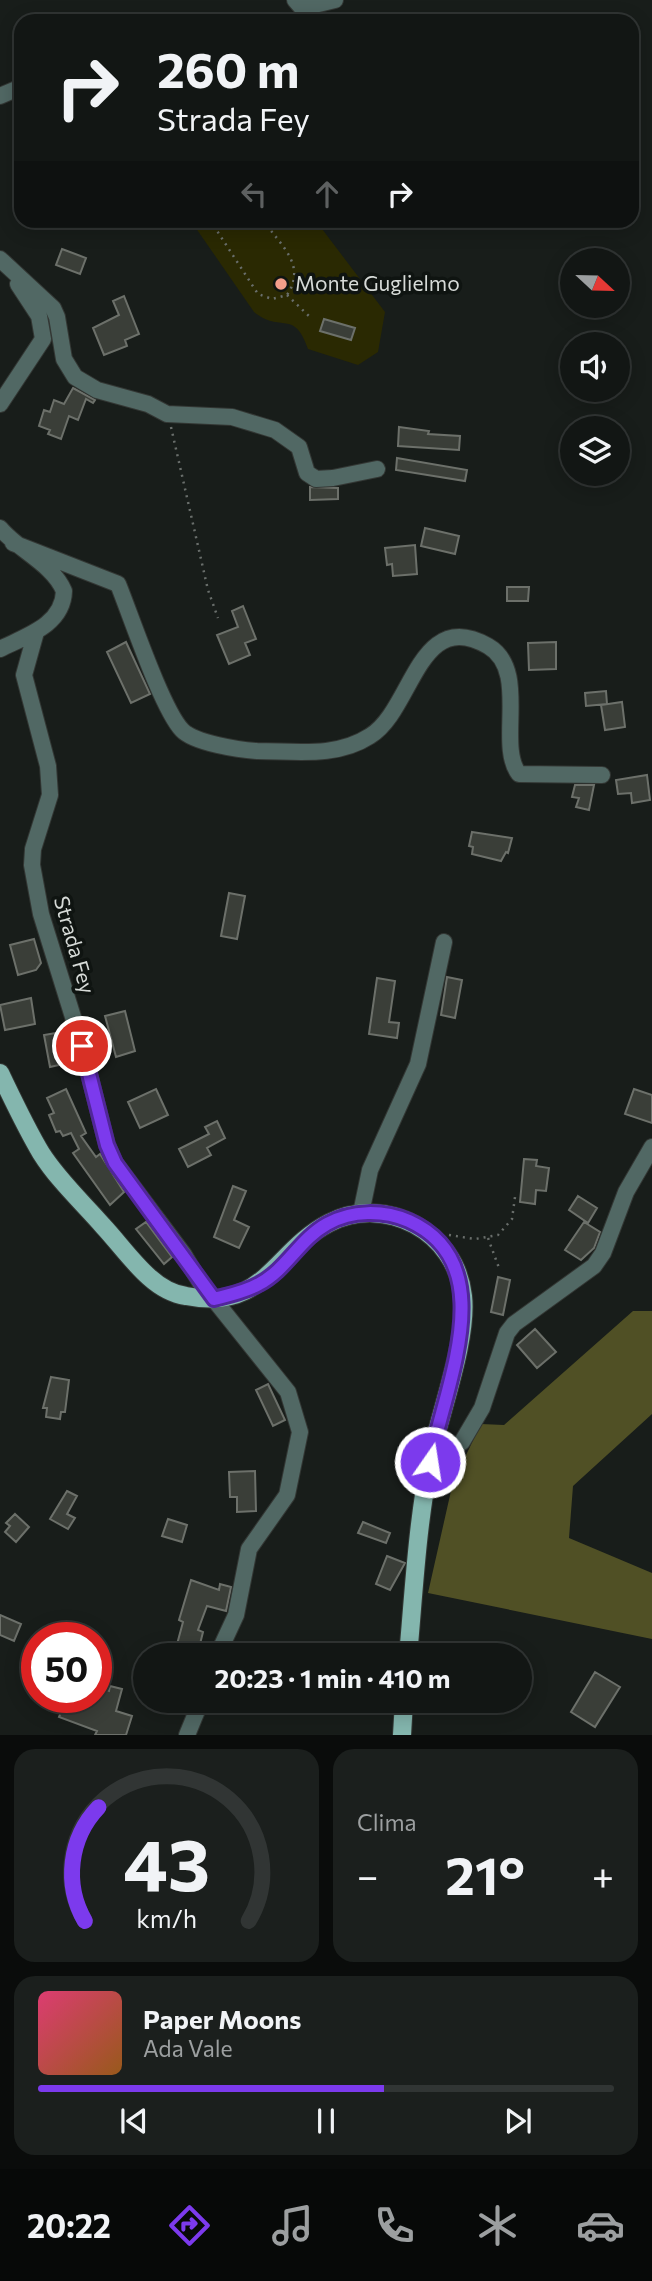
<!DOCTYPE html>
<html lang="it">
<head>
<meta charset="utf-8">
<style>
	body { margin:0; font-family:Commissioner,sans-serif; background:#1b1f1d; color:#f1f3f6; height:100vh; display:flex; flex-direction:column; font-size:26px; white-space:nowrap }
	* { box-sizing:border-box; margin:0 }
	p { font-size:23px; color:#9c9fa0 }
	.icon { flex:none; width:38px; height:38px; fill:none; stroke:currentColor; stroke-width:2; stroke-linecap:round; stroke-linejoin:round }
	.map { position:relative; height:1735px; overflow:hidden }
	.drawer { display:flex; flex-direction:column; gap:14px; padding:14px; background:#0a0c0b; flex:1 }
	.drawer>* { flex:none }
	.top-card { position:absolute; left:14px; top:14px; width:625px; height:214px; border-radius:21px; box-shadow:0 4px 18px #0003,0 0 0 2px #313534; background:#121614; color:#f1f3f6; overflow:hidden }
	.needle { width:46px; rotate:112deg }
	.fabs { position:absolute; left:560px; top:248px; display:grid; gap:14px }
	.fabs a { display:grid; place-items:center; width:70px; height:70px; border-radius:50%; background:#121614; box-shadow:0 4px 18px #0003,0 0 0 2px #313534; font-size:35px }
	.speed { position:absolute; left:21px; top:1622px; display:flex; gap:14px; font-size:35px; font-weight:700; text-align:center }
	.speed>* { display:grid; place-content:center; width:91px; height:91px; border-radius:50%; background:#121614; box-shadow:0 4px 18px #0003,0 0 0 2px #313534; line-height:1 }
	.speed .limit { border:10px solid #d22; background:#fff; color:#111 }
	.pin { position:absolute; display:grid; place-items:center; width:60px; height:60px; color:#fff; margin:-30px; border:4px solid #fff; border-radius:50%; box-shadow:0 2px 7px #0007 }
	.me { position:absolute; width:77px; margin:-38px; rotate:13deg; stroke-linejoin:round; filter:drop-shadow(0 0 5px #0008) }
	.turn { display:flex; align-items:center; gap:24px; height:147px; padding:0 28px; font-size:32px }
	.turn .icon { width:91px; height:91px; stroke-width:2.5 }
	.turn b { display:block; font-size:49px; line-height:60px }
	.lanes { display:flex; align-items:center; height:66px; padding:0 28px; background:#0003; justify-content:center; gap:35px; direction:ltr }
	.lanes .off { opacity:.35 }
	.big { font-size:52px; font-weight:700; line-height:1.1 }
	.drawer .card { flex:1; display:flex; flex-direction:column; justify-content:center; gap:10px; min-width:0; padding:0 24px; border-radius:21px; background:#1b1f1d }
	.drawer .dial { align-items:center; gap:0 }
	.dial svg { height:182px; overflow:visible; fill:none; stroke:#313534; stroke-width:7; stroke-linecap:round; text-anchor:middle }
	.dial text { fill:#f1f3f6; stroke:none }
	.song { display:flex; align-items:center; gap:21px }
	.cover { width:84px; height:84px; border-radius:10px; background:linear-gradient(135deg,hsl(340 70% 55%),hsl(30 70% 35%)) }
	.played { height:7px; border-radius:4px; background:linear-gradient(90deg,#7c3aed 60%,#313534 60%) }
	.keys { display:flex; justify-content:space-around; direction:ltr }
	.heat { display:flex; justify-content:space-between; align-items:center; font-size:38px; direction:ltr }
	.drawer .tiles { flex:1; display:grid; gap:14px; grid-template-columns:1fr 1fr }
	.card:last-child { grid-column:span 2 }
	.trip { position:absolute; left:133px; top:1643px; width:399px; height:70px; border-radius:35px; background:#121614; box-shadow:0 4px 18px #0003,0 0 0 2px #313534; font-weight:700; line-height:70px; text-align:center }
	.tabs { display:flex; height:112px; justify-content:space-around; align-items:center; background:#070908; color:#9c9fa0 }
	.tabs .icon { width:49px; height:49px }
	.tabs .current { color:#7c3aed }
	.tabs b { font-size:32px; color:#f1f3f6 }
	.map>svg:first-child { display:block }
</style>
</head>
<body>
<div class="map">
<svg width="652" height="1735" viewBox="0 0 652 1735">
	<rect width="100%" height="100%" fill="#181d1a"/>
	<!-- green -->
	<path fill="#2a2902" d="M191,221h125l69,91 -7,40 -20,13 -50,-16c-14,-41 -27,-15 -54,-37z"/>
	<!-- forest -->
	<path fill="#505025" d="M633,1311h19v103l-79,72 -4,52 83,35v66l-224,-46 25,-111 28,-58 23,1z"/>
	<!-- building -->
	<path fill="#3a3e38" stroke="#6c706a" stroke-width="2" d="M62,249l24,9 -6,16 -24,-9z
		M124,296l15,38 -14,6 2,6 -23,9 -11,-27 26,-13 -6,-14z
		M324,319l31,9 -4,12 -31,-9z
		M73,388l22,12 -2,3 -7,-4 -8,21 -9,-4 -8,23 -13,-5 2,-4 -11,-4 5,-16 6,2 4,-12 10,4z
		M399,427l30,4 -1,3 32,2 -1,14 -61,-4z
		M397,458l70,12 -2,11 -69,-11z
		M310,487l28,1v11l-28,1z
		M425,528l34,8 -4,18 -34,-8z
		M415,545l2,29 -24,2 -1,-12 -5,1 -2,-17z
		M507,587h22l-1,14h-21z
		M243,606l13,33 -11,4 5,12 -21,9 -12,-29 21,-8 -6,-16z
		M126,642l24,52 -19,9 -24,-51z
		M556,642v27l-27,1 -1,-27z
		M606,691l1,13 -21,2 -1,-13z
		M622,702l3,25 -20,3 -4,-25z
		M647,775l3,25 -18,3 -1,-10 -13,1 -2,-14z
		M575,785h19l-5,25 -13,-3 3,-9 -7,-1z
		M472,832l40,6 -4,15 -2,-1 -5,9 -29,-7 1,-7 -4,-1z
		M229,893l16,3 -8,43 -16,-3z
		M34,939l7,24 -5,7 -18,5 -8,-30z
		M447,977l15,3 -7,38 -14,-3z
		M377,978l18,3 -6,41 10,1 -2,15 -28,-4z
		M31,998l4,26 -30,6 -5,-25z
		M125,1011l10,40 -19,6 -11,-41z
		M62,1032l6,31 -18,4 -6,-32z
		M66,1089l20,44 -5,3 15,21 4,-3 24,38 -14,13 -37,-52 6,-4 -8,-16 -8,3 -3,-5 -4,1 -7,-17 5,-2 -7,-15z
		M156,1089l12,26 -28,13 -12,-26z
		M634,1089l18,6v28l-27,-9z
		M217,1121l8,17 -18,10 4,7 -23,12 -9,-18 30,-15 -4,-7z
		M524,1159l13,1 -1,6 13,2 -3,23 -10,-1 -1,14 -15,-2z
		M233,1186l13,5 -12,29 15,7 -10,21 -25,-11z
		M578,1196l19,12 -9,15 -19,-13z
		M146,1222l26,35 -8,7 -28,-35z
		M584,1222l16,10 -6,16 -13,12 -16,-10z
		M498,1277l12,3 -7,35 -12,-3z
		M535,1329l21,23 -19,16 -20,-23z
		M51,1377l18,3 -4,32h-4l-1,7 -14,-2 1,-9h-4z
		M268,1384l17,36 -12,6 -17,-36z
		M255,1471l1,40 -19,1v-15h-7l-1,-25z
		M67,1491l10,5 -10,18 8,4 -7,11 -18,-10z
		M15,1514l14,13 -13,15 -11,-10 5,-6 -4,-3z
		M168,1519l19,6 -5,17 -20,-6z
		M363,1522l27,11 -4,10 -28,-10z
		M387,1556l18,7 -15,27 -14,-6z
		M191,1580l28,10 1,-6 11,3 -5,24 -19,-5 -9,24 5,2 -6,24h-14l2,-6 -9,-2 7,-26 -4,-2z
		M0,1615l21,9 -7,17 -14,-6z
		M595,1672l25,15 -25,40 -24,-15z
		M96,1686l13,5 1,-5 12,3 -6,22 16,5 -6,19h-31l2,-4 -38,-14 8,-19h29z"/>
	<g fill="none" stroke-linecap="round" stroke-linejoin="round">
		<!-- minor casing -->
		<g stroke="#333734" stroke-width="18">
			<path id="minor" d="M295,0l7,8 33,-8
				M0,96l21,-9
				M0,259l53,49 4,9 7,42 11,18 22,13 51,14 19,10 65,3 43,13 24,17 8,26 9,6 17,-1 44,-9
				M0,404l43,-65 -4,-23 -21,-32
				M0,528c18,22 53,36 64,63 -1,34 -38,45 -64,58
				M13,543l105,41c13,32 44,125 64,146 12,13 58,20 75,21 39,0 79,7 113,-15 43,-26 48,-130 118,-90 42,24 8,99 31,128l83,1
				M36,632l-12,43 24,91 2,29 -17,54 -1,16 9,49 41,132 25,99 8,18 69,92 16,27 88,110 12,40 -13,63 -38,54 -13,66 -19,41
				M361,1213l9,-43 48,-106 26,-122
				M433,1448l21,-1 8,-5 20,-34 25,-75 7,-9 80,-58 9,-13 23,-61 26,-45
				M187,1735l14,-34"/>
		</g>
		<!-- major casing -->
		<g stroke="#333734" stroke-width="20">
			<path id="major" d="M0,1073c13,27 26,55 41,80 17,27 41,49 62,73 15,16 29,36 46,51 10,9 23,17 37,19 79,16 88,-45 143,-73 57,-29 127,9 134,73 5,45 -24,118 -33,165 -13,64 -16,130 -22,195
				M402,1735l2,-34"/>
		</g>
		<!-- path -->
		<path stroke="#696e6b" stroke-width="2.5" stroke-dasharray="2 5" stroke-linecap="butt" d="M210,220l48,74 14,5 15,-4c20,-30 -6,-49 -24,-75
			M287,295l24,23
			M171,427l37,163 10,28
			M449,1235l26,4 23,-4 14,-16 3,-22
			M488,1238l11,30"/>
		<!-- minor -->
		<use href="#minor" stroke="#516864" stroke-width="16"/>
		<!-- major -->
		<use href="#major" stroke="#84b6ae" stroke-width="18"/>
	</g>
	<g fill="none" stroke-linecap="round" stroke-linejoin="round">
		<!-- route casing -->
		<g stroke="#51269a" stroke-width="18">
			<path id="route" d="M82,1046l25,99 8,18 99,136c15,-4 31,-7 45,-15 27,-14 41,-45 68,-60 25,-14 56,-14 82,-3 95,43 35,166 21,241"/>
		</g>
		<!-- route -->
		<use href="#route" stroke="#7c3aed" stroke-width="12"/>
	</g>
	<!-- markers -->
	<circle fill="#f49e8a" stroke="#0f1411" stroke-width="2.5" cx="281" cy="284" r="7"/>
	<g text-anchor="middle" stroke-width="7" stroke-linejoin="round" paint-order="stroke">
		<!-- poi labels -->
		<g font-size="21" fill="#d6dad7" stroke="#0f1411" text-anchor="start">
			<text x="295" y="291">Monte Guglielmo</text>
		</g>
		<!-- street labels -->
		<g font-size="21" fill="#d6dad7" stroke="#0f1411">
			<text transform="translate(74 945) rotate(74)" y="7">Strada Fey</text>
		</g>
	</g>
</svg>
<div class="fabs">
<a><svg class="needle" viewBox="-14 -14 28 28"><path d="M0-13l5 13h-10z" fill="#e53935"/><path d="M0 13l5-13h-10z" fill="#9c9fa0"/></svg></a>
<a><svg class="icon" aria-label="sound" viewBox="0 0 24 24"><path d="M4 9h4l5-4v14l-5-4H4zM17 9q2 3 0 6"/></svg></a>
<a><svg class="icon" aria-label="layers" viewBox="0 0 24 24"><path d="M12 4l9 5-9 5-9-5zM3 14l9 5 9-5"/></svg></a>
</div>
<div class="speed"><div class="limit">50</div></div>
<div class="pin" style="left:82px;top:1046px;background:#d93025"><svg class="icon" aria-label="arrive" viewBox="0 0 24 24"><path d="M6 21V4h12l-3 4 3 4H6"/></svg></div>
<svg class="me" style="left:430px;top:1462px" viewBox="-20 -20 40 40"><circle r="17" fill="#7c3aed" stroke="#fff" stroke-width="3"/><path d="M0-11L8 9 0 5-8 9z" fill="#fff"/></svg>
<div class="trip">20:23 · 1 min · 410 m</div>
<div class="top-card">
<div class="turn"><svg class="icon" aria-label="right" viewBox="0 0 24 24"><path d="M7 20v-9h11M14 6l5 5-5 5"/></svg><div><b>260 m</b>Strada Fey</div></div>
<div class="lanes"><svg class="icon off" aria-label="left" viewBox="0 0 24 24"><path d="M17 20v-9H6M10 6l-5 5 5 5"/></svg><svg class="icon off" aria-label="ahead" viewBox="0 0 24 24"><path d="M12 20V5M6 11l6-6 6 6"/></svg><svg class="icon" aria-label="right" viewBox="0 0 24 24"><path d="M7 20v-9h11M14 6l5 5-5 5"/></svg></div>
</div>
</div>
<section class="drawer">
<div class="tiles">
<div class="card dial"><svg viewBox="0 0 100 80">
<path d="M14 69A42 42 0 1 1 86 69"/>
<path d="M14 69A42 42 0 0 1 20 19" stroke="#7c3aed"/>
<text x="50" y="56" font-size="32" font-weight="700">43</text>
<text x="50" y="72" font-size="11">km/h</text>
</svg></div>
<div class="card"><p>Clima</p>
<div class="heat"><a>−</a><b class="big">21°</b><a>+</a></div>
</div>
<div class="card">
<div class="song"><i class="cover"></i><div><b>Paper Moons</b><p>Ada Vale</p></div></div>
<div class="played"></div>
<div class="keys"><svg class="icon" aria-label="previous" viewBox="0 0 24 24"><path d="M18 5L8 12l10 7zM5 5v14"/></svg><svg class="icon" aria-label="pause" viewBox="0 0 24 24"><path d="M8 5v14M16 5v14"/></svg><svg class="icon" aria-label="next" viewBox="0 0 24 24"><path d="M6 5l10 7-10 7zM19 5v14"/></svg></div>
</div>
</div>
</section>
<nav class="tabs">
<b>20:22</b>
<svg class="icon current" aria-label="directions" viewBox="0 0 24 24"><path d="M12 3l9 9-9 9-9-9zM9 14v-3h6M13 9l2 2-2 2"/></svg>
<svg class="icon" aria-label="music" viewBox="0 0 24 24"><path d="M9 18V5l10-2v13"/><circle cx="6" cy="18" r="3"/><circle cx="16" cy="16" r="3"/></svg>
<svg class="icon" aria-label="phone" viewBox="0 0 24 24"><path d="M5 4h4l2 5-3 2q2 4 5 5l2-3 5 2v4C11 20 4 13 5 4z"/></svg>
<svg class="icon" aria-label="climate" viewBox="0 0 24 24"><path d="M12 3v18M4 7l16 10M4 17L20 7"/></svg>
<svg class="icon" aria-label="car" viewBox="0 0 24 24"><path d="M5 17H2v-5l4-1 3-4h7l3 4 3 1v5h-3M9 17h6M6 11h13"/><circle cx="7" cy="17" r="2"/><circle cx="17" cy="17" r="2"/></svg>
</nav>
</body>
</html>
